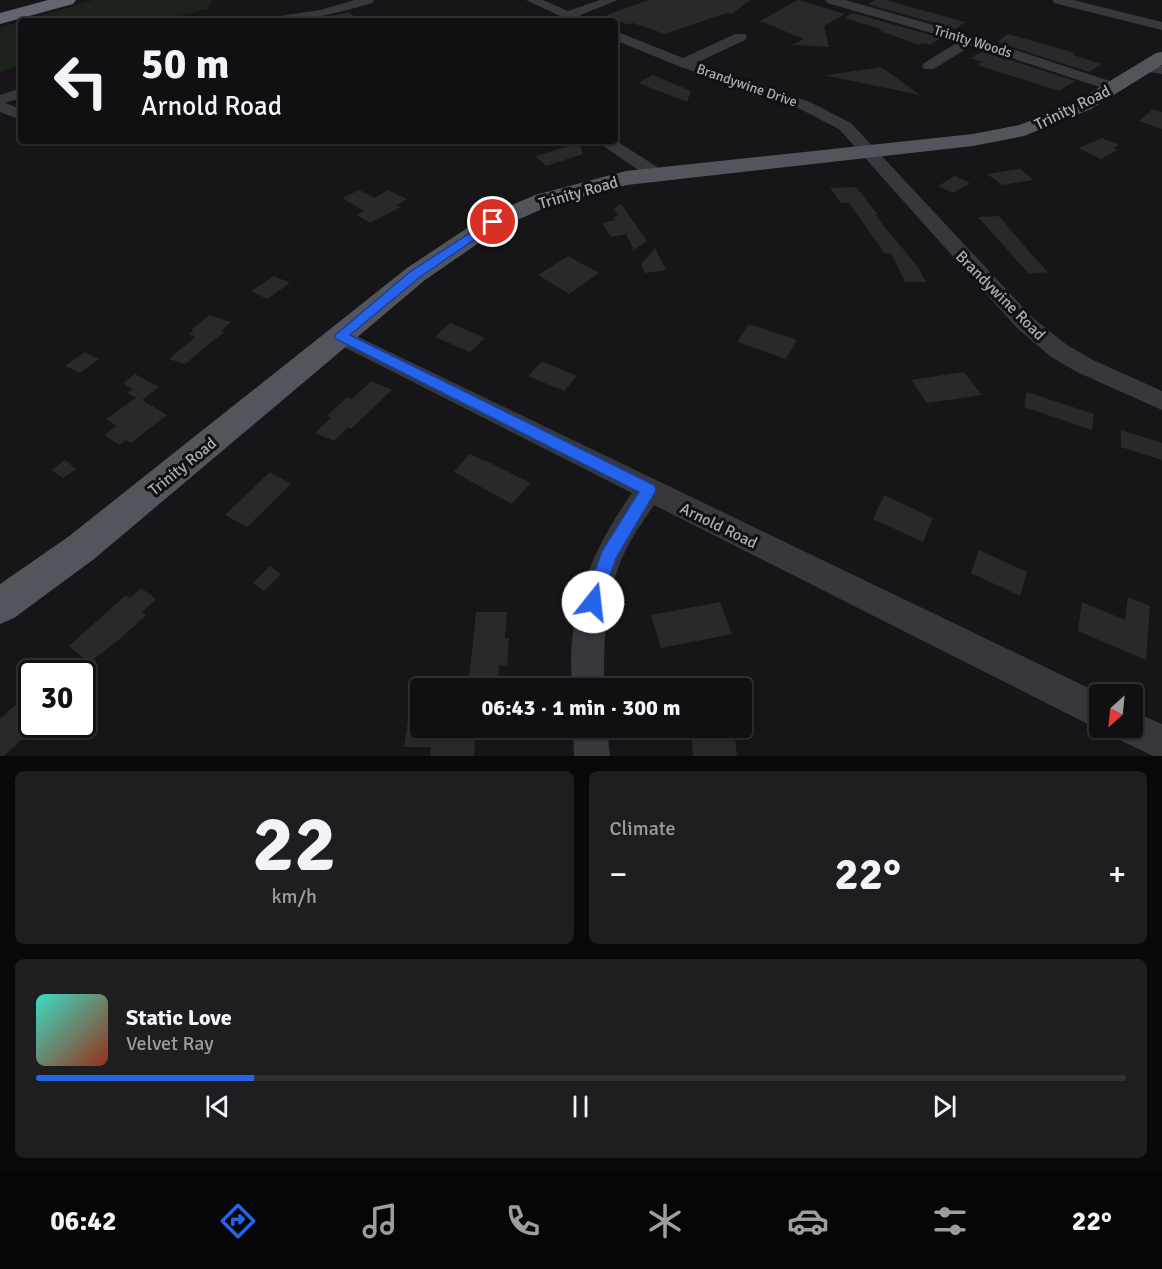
<!DOCTYPE html>
<html lang="en">
<head>
<meta charset="utf-8">
<style>
	body { margin:0; font-family:Signika,sans-serif; background:#1e1e20; color:#f1f3f6; height:100vh; display:flex; flex-direction:column; font-size:22px; white-space:nowrap }
	* { box-sizing:border-box; margin:0 }
	p { font-size:20px; color:#9c9d9f }
	.icon { flex:none; width:33px; height:33px; fill:none; stroke:currentColor; stroke-width:2; stroke-linecap:round; stroke-linejoin:round }
	.map { position:relative; height:756px; overflow:hidden }
	.panel { display:flex; flex-direction:column; gap:15px; padding:15px; background:#09090a; flex:1 }
	.panel>* { flex:none }
	.hud { position:absolute; left:18px; top:18px; width:600px; height:126px; border-radius:6px; box-shadow:0 2px 4px #0004,0 0 0 2px #303032; background:#101012; color:#f1f3f6; overflow:hidden }
	.needle { width:39px; rotate:207deg }
	.buttons { position:absolute; left:1089px; top:684px; display:grid; gap:12px }
	.buttons a { display:grid; place-items:center; width:54px; height:54px; border-radius:6px; background:#101012; box-shadow:0 2px 4px #0004,0 0 0 2px #303032; font-size:30px }
	.speed { position:absolute; left:18px; top:660px; display:flex; gap:12px; font-size:30px; font-weight:700; text-align:center }
	.speed>* { display:grid; place-content:center; width:78px; height:78px; border-radius:50%; background:#101012; box-shadow:0 2px 4px #0004,0 0 0 2px #303032; line-height:1 }
	.speed .limit { border:3px solid #111; border-radius:9px; background:#fff; color:#111 }
	.pin { position:absolute; display:grid; place-items:center; width:51px; height:51px; color:#fff; margin:-26px; border:3px solid #fff; border-radius:50%; box-shadow:0 2px 6px #0007 }
	.me { position:absolute; width:66px; margin:-33px; rotate:16deg; stroke-linejoin:round; filter:drop-shadow(0 0 4px #0008) }
	.turn { display:flex; align-items:center; gap:21px; height:126px; padding:0 24px; font-size:27px }
	.turn .icon { width:78px; height:78px; stroke-width:2.5 }
	.turn b { display:block; font-size:42px; line-height:51px }
	.big { font-size:45px; font-weight:800; line-height:1.1 }
	.panel .card { flex:1; display:flex; flex-direction:column; justify-content:center; gap:9px; min-width:0; padding:0 21px; border-radius:9px; background:#1e1e20 }
	.panel .dial { align-items:center; gap:0 }
	.dial b { font-size:78px; line-height:1 }
	.song { display:flex; align-items:center; gap:18px }
	.cover { width:72px; height:72px; border-radius:9px; background:linear-gradient(135deg,hsl(170 70% 55%),hsl(10 70% 35%)) }
	.played { height:6px; border-radius:3px; background:linear-gradient(90deg,#2563eb 20%,#303032 20%) }
	.keys { display:flex; justify-content:space-around; direction:ltr }
	.heat { display:flex; justify-content:space-between; align-items:center; font-size:33px; direction:ltr }
	.panel .tiles { flex:1; display:grid; gap:15px; grid-template-columns:1fr 1fr }
	.card:last-child { grid-column:span 2 }
	.trip { position:absolute; left:410px; top:678px; width:342px; height:60px; border-radius:6px; background:#101012; box-shadow:0 2px 4px #0004,0 0 0 2px #303032; font-weight:800; line-height:60px; text-align:center }
	.tab-bar { display:flex; height:96px; justify-content:space-around; align-items:center; background:#060607; color:#9c9d9f }
	.tab-bar .icon { width:42px; height:42px }
	.tab-bar .active { color:#2563eb }
	.tab-bar b { font-size:27px; color:#f1f3f6 }
	.map>svg:first-child { display:block }
</style>
</head>
<body>
<div class="map">
<svg width="1162" height="756" viewBox="0 0 1162 756">
	<rect width="100%" height="100%" fill="#161618"/>
	<!-- green -->
	<path fill="#1c231d" d="M93,0h120l-5,9 -50,12h-136z
		M21,21v44l-21,7v-44z"/>
	<!-- building -->
	<path fill="#29292c" d="M649,0h101l-18,14 -6,-1 -61,21 -32,-11 -4,2 -23,-10z
		M798,0l47,14 -21,12 5,21 -37,-2 12,-6 -44,-18z
		M875,0h11l79,22 -10,7 -87,-25z
		M349,12l9,9h-29l-3,-4z
		M853,13l88,25 -11,7 -8,-2 -3,2 -41,-15 3,-1 -37,-11z
		M1008,34l67,19 -2,2 29,9 -13,8 -92,-30z
		M983,51l92,30 -16,10 -82,-26 5,-3 -11,-4z
		M881,67l39,28 -92,-19v-1z
		M653,75l38,16 -4,11 -49,-19z
		M1153,109l9,3v17l-23,-8z
		M1102,138l17,7 -6,3 5,2 -17,9 -23,-11z
		M579,143l4,11 -37,12 -11,-10z
		M1020,169l14,11 -32,5 -15,-11z
		M955,176l15,7 -17,10 -15,-7z
		M856,187l22,28h-3l43,52 8,15h-21l-14,-29 -6,1 -36,-51h-8l-11,-15z
		M359,190l16,8 13,-8 19,9 -10,6 4,2 -31,16 -13,-8 7,-4 -22,-13z
		M621,204l26,37 -13,9 -8,-16 -15,3 -9,-14 13,-3 -2,-3 5,-1 -4,-8z
		M999,216l33,39 16,17 -19,2 -51,-57z
		M655,248l11,22 -21,3 -4,-9z
		M568,256l31,17 -30,21 -31,-19z
		M274,276l16,7 -23,16 -16,-8z
		M209,315l22,7 -10,9 3,1 -39,32 -16,-5 26,-22 -6,-3 4,-3 -2,-1z
		M450,323l10,4 25,11 -15,14 -35,-15z
		M749,324l48,16 -11,19 -49,-17z
		M85,352l14,7 -19,14 -15,-7z
		M542,361l35,15 -13,15 -36,-15z
		M964,372l18,23 -55,8 -16,-23z
		M135,374l24,13 -17,13 25,15 -36,28 -5,-3 -7,5 -15,-10 13,-9 -11,-7 30,-21 -9,-5 6,-4 -10,-6z
		M371,381l21,9 -41,39 -3,-2 -14,14 -19,-8 16,-15 -4,-2 20,-19 5,2z
		M1027,392l67,22 -2,16 -68,-23z
		M1121,430l41,13v17l-41,-13z
		M470,454l14,7 1,-1 45,23 -18,21 -58,-32z
		M65,460l11,9 -13,9 -12,-8z
		M270,472l21,12 -44,43 -22,-12z
		M884,495l49,23 -10,24 -50,-23z
		M979,550l48,22 -7,24 -49,-23z
		M270,566l11,8 -17,17 -11,-8z
		M141,588l15,11 -14,13 4,3 -25,23 -32,25 -20,-17 57,-51 4,3z
		M1128,597l22,9 -4,54 -68,-29 4,-29 43,18z
		M720,602l12,32 -71,14 -10,-33z
		M476,612h31l-2,26h4l-2,28 -8,-1 -1,14h-29z
		M32,694v36l-28,26h-4v-37l21,-19 2,2z
		M98,713l-1,14 -15,5v-14z
		M408,719h12v9h56l-2,28h-44l1,-9h-27z
		M691,728h43l3,28h-44z"/>
	<g fill="none" stroke-linecap="round" stroke-linejoin="round">
		<!-- minor -->
		<path fill="#37383d" fill-rule="evenodd" d="M355,0h19l-2,3c-38,11 -64,18 -105,18l7,-4 46,-7z
			M526,0h17l25,11 32,-11h18l-38,15 9,6h-18z
			M825,0h20l131,37 143,47 3,3 -3,3h-10l-137,-45 -38,24h-10l-2,-3 2,-3 36,-22 -133,-38z
			M1052,0h21l89,22v8l-108,-27z
			M615,31l68,27 52,-24h10l2,3 -2,3 -49,23 114,39 41,21 181,194 35,28 26,15 69,31v19l-85,-38 -26,-15 -35,-30 -177,-198 -41,-21 -120,-42 -63,-26z
			M1147,64l15,2v8l-20,-3 -2,-3z
			M21,88v10l-16,5 16,6v11l-21,-8v-17z
			M615,140l47,30 3,4 -3,4h-12l-54,-37z
			M340,328l761,366 -1,34h4l-4,1 -12,-5 -434,-219c-10,15 -21,30 -29,47 -21,43 -21,90 -21,136h-32c-6,-75 17,-134 60,-195l-300,-152 -3,-5 3,-5z
			M1132,711l30,13v32h-9l-33,-16 -5,-12h17z
			M573,728h34l3,28h-36z"/>
		<!-- major -->
		<path fill="#53555c" fill-rule="evenodd" d="M1162,52v13l-71,44 -67,27 -51,10 -346,39 -76,20 -49,22 -77,53 -331,279 -80,59 -14,6v-40l68,-47 339,-269 77,-51 51,-22 91,-24 347,-37 46,-9 35,-13 23,-11 79,-48z"/>
		<!-- highway -->
		<path fill="#63666e" fill-rule="evenodd" d="M48,0h28l-3,4 -73,20v-11z"/>
	</g>
	<!-- route -->
	<path fill="#2563eb" stroke="#184099" stroke-width="1.5" d="M493,218l4,1v5l-77,53 -70,58 304,150 2,5 -2,4 -38,64 -17,50 -6,2 -6,-2 -3,-6 18,-51 37,-59 -303,-153 -2,-3 77,-65z"/>
	<g text-anchor="middle" stroke-width="6" stroke-linejoin="round" paint-order="stroke">
		<!-- far-street labels -->
		<g font-size="14" fill="#a8adb8" stroke="#111113">
			<text transform="translate(973 41) rotate(17)" y="5">Trinity Woods</text>
			<text transform="translate(747 85) rotate(19)" y="5">Brandywine Drive</text>
		</g>
		<!-- street labels -->
		<g font-size="16" fill="#a8adb8" stroke="#111113">
			<text transform="translate(1072 107) rotate(-26)" y="6">Trinity Road</text>
			<text transform="translate(578 192) rotate(-16)" y="6">Trinity Road</text>
			<text transform="translate(1001 295) rotate(45)" y="6">Brandywine Road</text>
			<text transform="translate(182 466) rotate(-39)" y="6">Trinity Road</text>
			<text transform="translate(719 525) rotate(26)" y="6">Arnold Road</text>
		</g>
	</g>
</svg>
<div class="buttons">
<a><svg class="needle" viewBox="-14 -14 28 28"><path d="M0-13l5 13h-10z" fill="#e53935"/><path d="M0 13l5-13h-10z" fill="#9c9d9f"/></svg></a>
</div>
<div class="speed"><div class="limit">30</div></div>
<div class="pin" style="left:493px;top:222px;background:#d93025"><svg class="icon" aria-label="arrive" viewBox="0 0 24 24"><path d="M6 21V4h12l-3 4 3 4H6"/></svg></div>
<svg class="me" style="left:593px;top:602px" viewBox="-20 -20 40 40"><circle r="19" fill="#fff"/><path d="M0-13L10 11 0 6-10 11z" fill="#2563eb"/></svg>
<div class="trip">06:43 · 1 min · 300 m</div>
<div class="hud">
<div class="turn"><svg class="icon" aria-label="left" viewBox="0 0 24 24"><path d="M17 20v-9H6M10 6l-5 5 5 5"/></svg><div><b>50 m</b>Arnold Road</div></div>
</div>
</div>
<section class="panel">
<div class="tiles">
<div class="card dial"><b>22</b><p>km/h</p></div>
<div class="card"><p>Climate</p>
<div class="heat"><a>−</a><b class="big">22°</b><a>+</a></div>
</div>
<div class="card">
<div class="song"><i class="cover"></i><div><b>Static Love</b><p>Velvet Ray</p></div></div>
<div class="played"></div>
<div class="keys"><svg class="icon" aria-label="previous" viewBox="0 0 24 24"><path d="M18 5L8 12l10 7zM5 5v14"/></svg><svg class="icon" aria-label="pause" viewBox="0 0 24 24"><path d="M8 5v14M16 5v14"/></svg><svg class="icon" aria-label="next" viewBox="0 0 24 24"><path d="M6 5l10 7-10 7zM19 5v14"/></svg></div>
</div>
</div>
</section>
<nav class="tab-bar">
<b>06:42</b>
<svg class="icon active" aria-label="directions" viewBox="0 0 24 24"><path d="M12 3l9 9-9 9-9-9zM9 14v-3h6M13 9l2 2-2 2"/></svg>
<svg class="icon" aria-label="music" viewBox="0 0 24 24"><path d="M9 18V5l10-2v13"/><circle cx="6" cy="18" r="3"/><circle cx="16" cy="16" r="3"/></svg>
<svg class="icon" aria-label="phone" viewBox="0 0 24 24"><path d="M5 4h4l2 5-3 2q2 4 5 5l2-3 5 2v4C11 20 4 13 5 4z"/></svg>
<svg class="icon" aria-label="climate" viewBox="0 0 24 24"><path d="M12 3v18M4 7l16 10M4 17L20 7"/></svg>
<svg class="icon" aria-label="car" viewBox="0 0 24 24"><path d="M5 17H2v-5l4-1 3-4h7l3 4 3 1v5h-3M9 17h6M6 11h13"/><circle cx="7" cy="17" r="2"/><circle cx="17" cy="17" r="2"/></svg>
<svg class="icon" aria-label="filters" viewBox="0 0 24 24"><path d="M4 7h16M4 17h16"/><circle cx="9" cy="7" r="2"/><circle cx="15" cy="17" r="2"/></svg>
<b>22°</b>
</nav>
</body>
</html>
